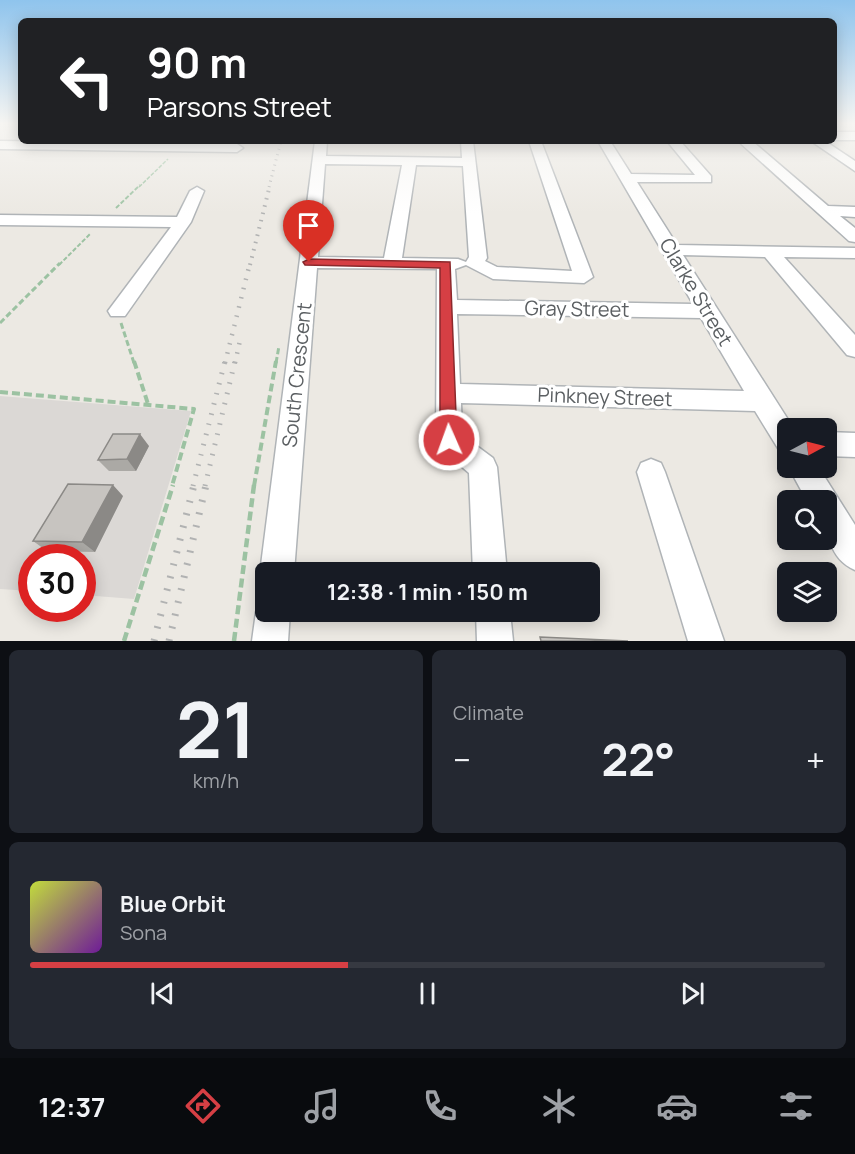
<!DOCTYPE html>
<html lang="en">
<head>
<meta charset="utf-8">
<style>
	body { margin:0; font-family:Manrope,sans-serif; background:#242831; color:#f1f3f6; height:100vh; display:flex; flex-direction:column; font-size:22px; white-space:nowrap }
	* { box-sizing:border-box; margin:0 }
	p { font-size:20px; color:#9ea1a6 }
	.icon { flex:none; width:33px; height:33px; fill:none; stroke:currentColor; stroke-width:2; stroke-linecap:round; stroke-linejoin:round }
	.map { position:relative; height:641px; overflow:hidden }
	.panel { display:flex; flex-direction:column; gap:9px; padding:9px; background:#0d0f14; flex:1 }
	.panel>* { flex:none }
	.top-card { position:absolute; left:18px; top:18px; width:819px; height:126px; border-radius:9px; box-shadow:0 3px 15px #0003; background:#202124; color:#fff; overflow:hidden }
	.needle { width:39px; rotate:83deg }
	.fabs { position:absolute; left:777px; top:418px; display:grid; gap:12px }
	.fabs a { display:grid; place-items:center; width:60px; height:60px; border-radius:9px; background:#171b24; box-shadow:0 3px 15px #0003; font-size:30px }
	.speed { position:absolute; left:18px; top:544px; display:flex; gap:12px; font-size:30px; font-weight:700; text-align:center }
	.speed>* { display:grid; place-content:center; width:78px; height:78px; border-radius:50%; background:#171b24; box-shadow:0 3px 15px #0003; line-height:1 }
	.speed .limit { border:9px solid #d22; background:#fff; color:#111 }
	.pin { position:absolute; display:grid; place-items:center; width:51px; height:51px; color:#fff; margin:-62px -26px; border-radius:50% 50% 50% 0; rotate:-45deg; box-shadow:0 0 6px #0007 }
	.pin .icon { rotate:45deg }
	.me { position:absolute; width:66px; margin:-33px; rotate:358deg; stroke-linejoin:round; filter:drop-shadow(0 0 4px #0008) }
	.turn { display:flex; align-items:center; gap:21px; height:126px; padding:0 30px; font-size:27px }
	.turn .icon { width:78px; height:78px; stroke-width:2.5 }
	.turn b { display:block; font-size:42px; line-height:51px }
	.big { font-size:45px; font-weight:700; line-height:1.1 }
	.panel .widget { flex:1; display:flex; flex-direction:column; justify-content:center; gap:9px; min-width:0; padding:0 21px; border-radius:9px; background:#242831 }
	.panel .dial { align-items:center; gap:0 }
	.dial b { font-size:78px; line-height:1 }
	.song { display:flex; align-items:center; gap:18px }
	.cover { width:72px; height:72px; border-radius:9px; background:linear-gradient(135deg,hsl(70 70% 55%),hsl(280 70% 35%)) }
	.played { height:6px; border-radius:3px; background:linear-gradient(90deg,#d63f44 40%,#363941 40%) }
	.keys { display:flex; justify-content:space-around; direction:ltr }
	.heat { display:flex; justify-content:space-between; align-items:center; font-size:33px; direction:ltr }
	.panel .tiles { flex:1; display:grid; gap:9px; grid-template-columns:1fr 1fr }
	.widget:last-child { grid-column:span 2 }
	.trip { position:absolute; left:255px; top:562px; width:345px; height:60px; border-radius:9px; background:#171b24; box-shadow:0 3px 15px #0003; font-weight:700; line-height:60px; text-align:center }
	.tabs { display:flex; height:96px; justify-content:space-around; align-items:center; background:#090b0e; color:#9ea1a6 }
	.tabs .icon { width:42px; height:42px }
	.tabs .current { color:#d63f44 }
	.tabs b { font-size:27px; color:#f1f3f6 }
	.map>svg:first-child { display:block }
</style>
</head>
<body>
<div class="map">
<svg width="855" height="641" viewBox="0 0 855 641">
	<rect width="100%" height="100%" fill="#ece9e3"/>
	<!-- industrial -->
	<path fill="#dbd8d5" d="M0,396l191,15 -57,188 -51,-4 -1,-37h-50l-1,33 -31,-2z"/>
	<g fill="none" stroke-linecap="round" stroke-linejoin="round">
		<!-- minor casing -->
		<g stroke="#b0b4b7" stroke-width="3">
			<path id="minor" d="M834,132h21v8h-21z
				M0,141l237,3 6,4 -6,4 -237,-3z
				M315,141h12l-1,15 136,2 -1,-17h12l14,117 -2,3 12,6 75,4 -43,-130h12l52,136 -9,6 -91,-4 -27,-14 -11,4 2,31 236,4 -95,-163h12l21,33 64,1 -28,-34h13l31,35v6h-74l40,63 178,3v10l-71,-1 71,78v22l-8,-2 -82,-98 -82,-2 111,174h-6v24l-9,-3 -24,-39 -294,-8 1,32 31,23 4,9 10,106h-34l-4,-100 -29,-25 -4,-8 1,-171 -120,-1 -23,305h-28v12l-6,-12zM325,164l77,1 -18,93 -66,-1zM416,165l47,1 6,91 -3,5 -8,-3 -56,-1zM457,314l244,4 43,73 -284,-7z
				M738,141h14l76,65 27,1v10l-15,-1 15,12v14l-6,-1z
				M811,141h14l30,20v10z
				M197,187l7,4 -13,31 -66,94h-14l-3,-5 63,-84 -171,-2v-10l177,2 13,-26z
				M826,432l29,1v24l-29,-1z
				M651,459l10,4 4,9 59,169h-36l-51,-169 4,-9z
				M789,468h30l36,57v45c-28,-12 -29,-42 -29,-69h-19z
				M266,598v14h24l-2,29h-36l4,-29 5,-12z
				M476,612h34l3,29h-36z"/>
		</g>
		<!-- path-far4 -->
		<path stroke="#9cc2a2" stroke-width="1.5" stroke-dasharray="4 1.5" stroke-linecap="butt" d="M139,187l29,-28"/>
		<!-- path-far3 -->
		<path stroke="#9cc2a2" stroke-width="2" stroke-dasharray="4.5 2" stroke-linecap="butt" d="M116,208l24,-23
			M294,230l2,-14
			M59,265l31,-31"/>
		<!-- path-far2 -->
		<path stroke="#9cc2a2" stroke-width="3" stroke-dasharray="6 3" stroke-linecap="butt" d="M0,323l60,-60
			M121,323l13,40
			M276,363l3,-17"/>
		<!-- path-far1 -->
		<path stroke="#9cc2a2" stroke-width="4" stroke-dasharray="8 4" stroke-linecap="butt" d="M134,361l14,43
			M0,392l194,17 -22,77
			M254,486l22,-125"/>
		<!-- path -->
		<path stroke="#9cc2a2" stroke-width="4.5" stroke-dasharray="9 4.5" stroke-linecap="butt" d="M124,641l49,-156
			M234,641l20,-156"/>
		<!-- minor -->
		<use href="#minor" fill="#fff" fill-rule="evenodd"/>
		<!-- rail-far4 -->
		<path stroke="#b1b2b2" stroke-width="3" stroke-dasharray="1 4.5" stroke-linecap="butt" d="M269,187l12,-46"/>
		<!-- rail-far3 -->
		<path stroke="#b1b2b2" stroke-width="4" stroke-dasharray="1.5 6" stroke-linecap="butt" d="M250,265l20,-80"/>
		<!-- rail-far2 -->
		<path stroke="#b1b2b2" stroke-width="4.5" stroke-dasharray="1.5 8" stroke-linecap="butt" d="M225,363l25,-100
			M235,363l6,-27"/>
		<!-- rail-far1 -->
		<path stroke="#b1b2b2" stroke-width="5" stroke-dasharray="1.5 9" stroke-linecap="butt" d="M193,486l32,-125
			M205,486l30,-125"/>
		<!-- rail -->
		<path stroke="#b1b2b2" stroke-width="7" stroke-dasharray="2 11" stroke-linecap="butt" d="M154,641l40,-156
			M169,641l37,-156"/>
	</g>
	<!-- wall -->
	<path fill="#aba9a5" d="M149,446l-13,25h-27l-11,-11z
		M123,496l-28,56 -48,-1 -14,-10z"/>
	<!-- shaded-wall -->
	<path fill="#8b8986" d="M140,434l9,12 -13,25 -9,-12z
		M113,485l10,11 -28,56 -13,-10z"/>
	<!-- building -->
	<path fill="#c7c4c0" stroke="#8b8986" stroke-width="1.5" d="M113,434h27l-13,25 -29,1z
		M68,484l45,1 -31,57 -49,-1z
		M540,637l88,4h-87z"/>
	<!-- sky -->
	<linearGradient id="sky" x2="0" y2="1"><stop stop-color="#8fc4ed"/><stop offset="0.58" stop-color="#f6f5f2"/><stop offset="1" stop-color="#f6f5f2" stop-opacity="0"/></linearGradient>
	<rect width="855" height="213" fill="url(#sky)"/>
	<!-- route -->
	<path fill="#d63f44" stroke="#8b292c" stroke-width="1.5" d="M309,259l141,3 7,178 -2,5 -6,2 -6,-2 -3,-5v-172l-135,-3 -2,-3z"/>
	<g text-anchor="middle" stroke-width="6" stroke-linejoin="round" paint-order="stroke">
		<!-- street labels -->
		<g font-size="20" fill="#5b5f62" stroke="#fff">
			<text transform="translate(696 292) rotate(59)" y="7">Clarke Street</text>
			<text transform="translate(577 309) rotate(1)" y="7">Gray Street</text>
			<text transform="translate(297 375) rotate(-84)" y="7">South Crescent</text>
			<text transform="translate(605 397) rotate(2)" y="7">Pinkney Street</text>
		</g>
	</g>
</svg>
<div class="fabs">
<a><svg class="needle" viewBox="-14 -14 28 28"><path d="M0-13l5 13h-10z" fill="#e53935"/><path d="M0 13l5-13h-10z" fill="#9ea1a6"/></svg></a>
<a><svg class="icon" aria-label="search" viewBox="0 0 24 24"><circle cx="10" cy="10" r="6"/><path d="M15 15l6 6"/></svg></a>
<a><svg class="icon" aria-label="layers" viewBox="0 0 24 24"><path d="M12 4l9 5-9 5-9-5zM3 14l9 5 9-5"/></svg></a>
</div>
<div class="speed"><div class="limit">30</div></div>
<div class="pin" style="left:309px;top:262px;background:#d93025"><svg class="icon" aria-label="arrive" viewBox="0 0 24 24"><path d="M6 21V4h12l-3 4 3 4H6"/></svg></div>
<svg class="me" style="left:449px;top:440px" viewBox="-20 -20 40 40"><circle r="17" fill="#d63f44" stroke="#fff" stroke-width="3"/><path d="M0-11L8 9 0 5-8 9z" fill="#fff"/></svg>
<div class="trip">12:38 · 1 min · 150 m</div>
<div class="top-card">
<div class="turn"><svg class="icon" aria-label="left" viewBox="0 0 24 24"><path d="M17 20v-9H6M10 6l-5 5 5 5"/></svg><div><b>90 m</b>Parsons Street</div></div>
</div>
</div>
<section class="panel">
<div class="tiles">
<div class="widget dial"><b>21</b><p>km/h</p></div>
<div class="widget"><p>Climate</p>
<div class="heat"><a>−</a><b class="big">22°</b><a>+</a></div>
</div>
<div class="widget">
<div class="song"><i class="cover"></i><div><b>Blue Orbit</b><p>Sona</p></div></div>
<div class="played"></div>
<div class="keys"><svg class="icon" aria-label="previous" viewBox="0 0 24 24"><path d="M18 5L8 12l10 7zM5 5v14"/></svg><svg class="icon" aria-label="pause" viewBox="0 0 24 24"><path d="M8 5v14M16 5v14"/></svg><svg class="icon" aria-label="next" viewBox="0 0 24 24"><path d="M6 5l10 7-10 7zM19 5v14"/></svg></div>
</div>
</div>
</section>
<nav class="tabs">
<b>12:37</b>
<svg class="icon current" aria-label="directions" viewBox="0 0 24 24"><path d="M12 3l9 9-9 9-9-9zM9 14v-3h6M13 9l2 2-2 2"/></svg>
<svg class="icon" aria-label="music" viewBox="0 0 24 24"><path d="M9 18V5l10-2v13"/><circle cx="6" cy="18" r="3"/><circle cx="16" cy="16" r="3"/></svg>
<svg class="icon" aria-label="phone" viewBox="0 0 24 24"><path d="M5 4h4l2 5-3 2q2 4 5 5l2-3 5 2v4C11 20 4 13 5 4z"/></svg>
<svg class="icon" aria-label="climate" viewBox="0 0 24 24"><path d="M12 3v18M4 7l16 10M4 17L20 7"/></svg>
<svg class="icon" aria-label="car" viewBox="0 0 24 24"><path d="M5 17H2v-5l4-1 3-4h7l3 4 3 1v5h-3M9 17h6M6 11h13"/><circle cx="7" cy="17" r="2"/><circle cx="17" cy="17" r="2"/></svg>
<svg class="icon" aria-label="filters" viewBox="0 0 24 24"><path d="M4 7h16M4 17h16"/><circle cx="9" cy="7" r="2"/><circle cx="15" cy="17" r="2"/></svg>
</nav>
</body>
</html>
